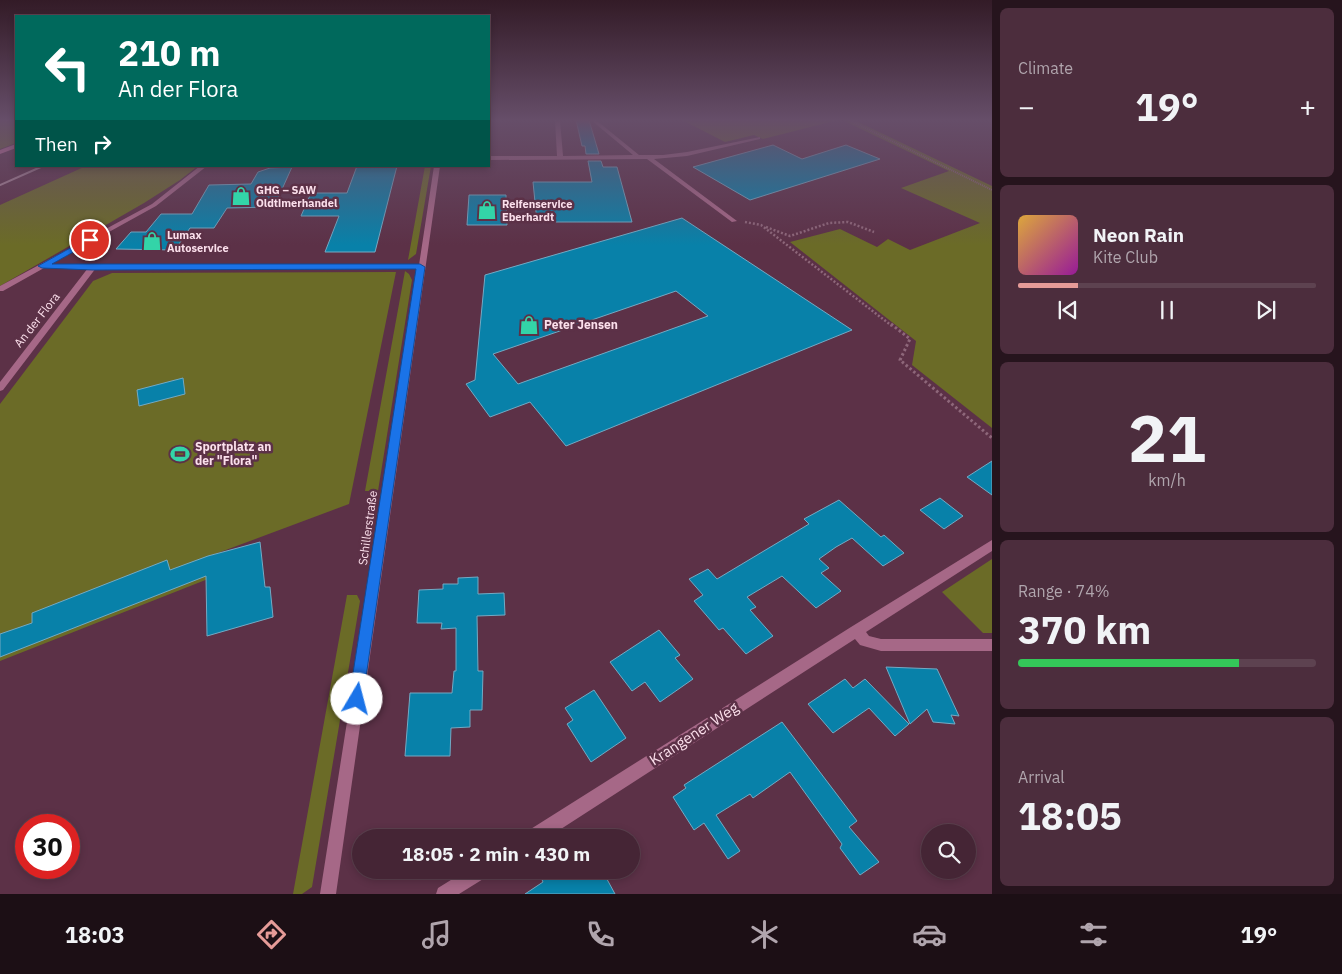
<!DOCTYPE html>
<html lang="en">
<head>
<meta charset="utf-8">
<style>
	body { margin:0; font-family:"IBM Plex Sans",sans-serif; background:#4c2d3d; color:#f1f3f6; height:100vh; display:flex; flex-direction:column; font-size:19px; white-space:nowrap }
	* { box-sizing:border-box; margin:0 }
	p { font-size:16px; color:#b0a5ad }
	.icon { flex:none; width:28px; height:28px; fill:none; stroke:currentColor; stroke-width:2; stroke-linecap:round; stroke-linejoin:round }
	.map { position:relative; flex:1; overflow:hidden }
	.drawer { display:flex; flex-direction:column; gap:8px; padding:8px; background:#26141d; width:350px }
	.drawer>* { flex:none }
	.top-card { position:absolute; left:15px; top:15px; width:475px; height:152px; border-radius:0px; box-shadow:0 2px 8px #0003,0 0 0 1px #5d4250; background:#00695c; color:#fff; overflow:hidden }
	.controls { position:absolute; left:921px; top:824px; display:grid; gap:10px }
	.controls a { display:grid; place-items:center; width:55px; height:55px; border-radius:50%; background:#452535; box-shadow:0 2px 8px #0003,0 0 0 1px #5d4250; font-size:25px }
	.speed { position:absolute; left:15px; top:814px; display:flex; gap:10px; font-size:25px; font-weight:700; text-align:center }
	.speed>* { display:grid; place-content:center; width:65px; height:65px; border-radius:50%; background:#452535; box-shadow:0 2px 8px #0003,0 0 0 1px #5d4250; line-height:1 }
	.speed .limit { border:8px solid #d22; background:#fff; color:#111 }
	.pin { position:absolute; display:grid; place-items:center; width:42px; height:42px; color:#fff; margin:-21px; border:2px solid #fff; border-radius:50%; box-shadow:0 1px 5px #0007 }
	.me { position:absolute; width:55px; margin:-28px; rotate:8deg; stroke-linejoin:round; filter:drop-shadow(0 0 4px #0008) }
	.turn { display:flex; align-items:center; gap:18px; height:105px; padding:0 20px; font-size:22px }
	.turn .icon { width:65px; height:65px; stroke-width:2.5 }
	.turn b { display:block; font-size:35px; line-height:42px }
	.then { display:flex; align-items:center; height:48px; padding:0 20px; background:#0003; gap:10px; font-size:19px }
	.big { font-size:38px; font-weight:700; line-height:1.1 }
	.drawer .tile { flex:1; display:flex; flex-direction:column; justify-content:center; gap:8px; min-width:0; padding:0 18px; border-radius:8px; background:#4c2d3d }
	.drawer .dial { align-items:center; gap:0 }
	.dial b { font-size:65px; line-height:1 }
	.song { display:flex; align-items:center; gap:15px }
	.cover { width:60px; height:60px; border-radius:8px; background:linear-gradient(135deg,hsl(40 70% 55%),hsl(300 70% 35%)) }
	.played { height:5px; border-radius:2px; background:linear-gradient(90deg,#e69b98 20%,#5d4250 20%) }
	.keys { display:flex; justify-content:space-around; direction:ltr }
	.heat { display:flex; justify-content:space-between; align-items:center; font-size:28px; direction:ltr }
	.charge { height:8px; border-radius:4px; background:linear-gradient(90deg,#34c759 74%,#5d4250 0) }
	.trip { position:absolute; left:352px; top:829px; width:288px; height:50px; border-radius:25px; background:#452535; box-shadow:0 2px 8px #0003,0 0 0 1px #5d4250; font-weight:700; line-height:50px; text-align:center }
	.tab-bar { display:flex; height:80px; justify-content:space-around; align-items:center; background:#1c0f15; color:#b0a5ad }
	.tab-bar .icon { width:35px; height:35px }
	.tab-bar .current { color:#e69b98 }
	.tab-bar b { font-size:22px; color:#f1f3f6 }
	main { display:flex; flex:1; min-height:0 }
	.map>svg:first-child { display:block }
</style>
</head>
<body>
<main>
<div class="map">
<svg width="992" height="894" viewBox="0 0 992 894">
	<rect width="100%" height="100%" fill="#5c3147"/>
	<!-- green -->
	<path fill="#6b6b27" d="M0,120h16v23l-16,6z
		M682,120h156l-75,19 -9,-4 -29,7z
		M842,120h12l138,66v242l-80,-63 4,-24 -126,-99 50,-13 37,18 11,-8 22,11 70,-27 -79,-35 48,-17z
		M86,166h112l-18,14 -36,23 -144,83v-81z
		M425,166h6l-15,88 -8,6z
		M405,271l4,3 3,6 -34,211h-13z
		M396,272l-47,232 -142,53 1,22 -208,82v-257l93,-123 19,-8z
		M992,559v74h-9l-41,-41z
		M347,595h10l3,6 -48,286 -10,7h-9z"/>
	<!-- building -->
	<path fill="#0881a9" stroke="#73aac4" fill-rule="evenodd" d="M576,120h13l10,34h-13l-1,-8h-3z
		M773,145l29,14 44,-14 34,14 -130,41 -57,-33z
		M588,161h13l2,6h14l15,55h-95l-4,-40h59z
		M357,166h40l-22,86h-50l14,-36h-38l10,-23h36z
		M292,167l-18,40 -47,1 -13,20h-24l-15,22 -59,-1 15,-17h15l15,-18h31l17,-29 42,-1 7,-12 12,-4z
		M469,195h37l1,30h-40z
		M682,218l170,112 -286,116 -36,-44 -40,15 -24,-33 9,-4 10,-105zM676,291l32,25 -190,68 -25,-30z
		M183,378l2,16 -46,12 -2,-16z
		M992,461v34l-25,-18z
		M940,498l23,18 -19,13 -24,-19z
		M839,500l42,37 3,-2 20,18 -21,13 -31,-28 -16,9 -17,12 10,9 -8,5 20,18 -25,17 -34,-32 -35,21 9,10 -6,3 23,26 -27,18 -23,-26 -4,2 -25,-29 9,-6 -14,-16 19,-10 9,10 92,-55 -5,-5z
		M260,542l5,45h5l3,30 -66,19 -1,-60 -206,81v-23l32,-11v-10l135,-53 3,10 38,-14z
		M478,577v17l26,-1 1,22 -28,1 1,55h5l-1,39h-12v17l-19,1 -1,28h-45l5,-63h42l2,-22h2v-43l-15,1 1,-6h-25l2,-33 24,-1v-5h15v-6z
		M659,630l21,25 -5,3 18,21 -33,23 -15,-20 -13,9 -22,-29z
		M886,667l51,2 22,47 -8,-1 4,9 -22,-2 -6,-13 -17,15z
		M845,679l8,9 12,-9 44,45 -14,12 -26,-28 -36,25 -25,-29z
		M594,690l32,48 -35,24 -24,-38 6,-4 -8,-12z
		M782,722l75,99 -8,6 30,35 -19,13 -20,-27 2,-4 -52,-72 -37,26 -3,-4 -34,21 24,36 -12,8 -24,-36 -10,7 -21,-33 13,-9 -2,-3z
		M547,870h55l13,24h-90l18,-12 -3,-7z"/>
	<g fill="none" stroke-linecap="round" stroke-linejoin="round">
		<!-- path-far2 -->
		<path stroke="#8e677a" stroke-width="2" stroke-dasharray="1 1" stroke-linecap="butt" d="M849,120l143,70"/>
		<!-- path-far1 -->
		<path stroke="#8e677a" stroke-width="2.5" stroke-dasharray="2 2" stroke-linecap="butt" d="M745,222l16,3 131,101
			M766,227l24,9 39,-13 19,-1 26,10"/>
		<!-- path -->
		<path stroke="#8e677a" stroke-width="3" stroke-dasharray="2.5 2.5" stroke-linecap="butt" d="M891,324l19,15 -10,21 92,78"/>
		<!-- street -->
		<path fill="#a66887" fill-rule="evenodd" d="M555,120h5l3,36 70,-1 -42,-35h5l43,35h24l24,-3 73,-15v2l-73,17 -33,3 83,62 -5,1 -85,-63 -158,1v-4h68z
			M200,166h7l-51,40 -105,58 368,1 15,-99h6l-104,728h-16l98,-625 -322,-1 -93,122 -3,1v-9l88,-114h-44l-41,23h-3v-5l152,-82z
			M992,540v11l-126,81 3,4 12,3h111v12h-111l-21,-6 -5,-6 -308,199h-23l2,-6 325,-205z
			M467,870h23l-2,6 -29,18h-23l2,-6z"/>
		<!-- secondary -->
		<path fill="#de7bad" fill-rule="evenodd" d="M16,144v4l-16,6v-4z"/>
		<!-- rail -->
		<path stroke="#ad899a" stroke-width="2" d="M0,185l43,-19"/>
	</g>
	<!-- sky -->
	<linearGradient id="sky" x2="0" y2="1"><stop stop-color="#331b27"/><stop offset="0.49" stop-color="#664e69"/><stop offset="1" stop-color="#664e69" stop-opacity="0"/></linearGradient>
	<rect width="992" height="245" fill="url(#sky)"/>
	<!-- route -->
	<path fill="#1a73e8" stroke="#114b97" d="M90,237l4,3 -1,1 -41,23h368l5,3 -63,438 -5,2 -6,-2 -2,-6 67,-430 -323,1 -51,-2 -4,-2z"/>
	<!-- icons -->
	<defs>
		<g id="shop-bare" transform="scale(1.5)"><path d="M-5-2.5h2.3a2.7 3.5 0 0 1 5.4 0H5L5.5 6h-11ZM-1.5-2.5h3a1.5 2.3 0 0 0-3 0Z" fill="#33d4a8" stroke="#5c3147" stroke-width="2.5" paint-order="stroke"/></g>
		<g id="stadium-bare" transform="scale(1.5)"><path d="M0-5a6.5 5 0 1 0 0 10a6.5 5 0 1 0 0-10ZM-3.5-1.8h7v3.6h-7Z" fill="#33d4a8" stroke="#5c3147" stroke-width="2.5" paint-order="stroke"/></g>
	</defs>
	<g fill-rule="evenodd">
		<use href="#shop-bare" x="241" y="196"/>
		<use href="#shop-bare" x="487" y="210"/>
		<use href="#shop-bare" x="152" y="241"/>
		<use href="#shop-bare" x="529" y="325"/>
		<use href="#stadium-bare" x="180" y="454"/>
	</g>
	<g text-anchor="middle" stroke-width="5" stroke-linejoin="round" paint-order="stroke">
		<!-- far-poi labels -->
		<g font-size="11" font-weight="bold" fill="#fbdfeb" stroke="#5c3147" text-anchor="start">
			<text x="256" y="194">GHG – SAW<tspan x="256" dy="13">Oldtimerhandel</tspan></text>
			<text x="502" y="208">Reifenservice<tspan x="502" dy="13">Eberhardt</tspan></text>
			<text x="167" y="239">Lumax<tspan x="167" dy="13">Autoservice</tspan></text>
		</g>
		<!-- street labels -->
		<g font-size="12" fill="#fbdfeb" stroke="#5c3147">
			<text transform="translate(37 320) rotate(-52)" y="4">An der Flora</text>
			<text transform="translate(368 528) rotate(-82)" y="4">Schillerstraße</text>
		</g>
		<!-- poi labels -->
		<g font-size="12" font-weight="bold" fill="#fbdfeb" stroke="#5c3147" text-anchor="start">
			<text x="544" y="329">Peter Jensen</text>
			<text x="195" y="451">Sportplatz an<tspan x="195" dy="14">der "Flora"</tspan></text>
		</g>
		<!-- near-street labels -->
		<g font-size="15" fill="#fbdfeb" stroke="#5c3147">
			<text transform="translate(694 734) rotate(-33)" y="5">Krangener Weg</text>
		</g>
	</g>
</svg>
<div class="controls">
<a><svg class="icon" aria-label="search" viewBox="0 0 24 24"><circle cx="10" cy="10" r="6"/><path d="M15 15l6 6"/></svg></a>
</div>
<div class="speed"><div class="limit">30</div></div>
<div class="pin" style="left:90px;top:240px;background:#d93025"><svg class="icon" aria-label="arrive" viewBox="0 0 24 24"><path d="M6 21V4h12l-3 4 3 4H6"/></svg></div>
<svg class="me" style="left:357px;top:699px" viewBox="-20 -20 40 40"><circle r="19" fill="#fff"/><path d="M0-13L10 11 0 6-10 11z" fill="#1a73e8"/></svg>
<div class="trip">18:05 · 2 min · 430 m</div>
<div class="top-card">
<div class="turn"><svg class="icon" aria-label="left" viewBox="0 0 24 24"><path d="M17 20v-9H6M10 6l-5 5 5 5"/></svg><div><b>210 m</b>An der Flora</div></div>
<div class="then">Then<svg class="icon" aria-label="right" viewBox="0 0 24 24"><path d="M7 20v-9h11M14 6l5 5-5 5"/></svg></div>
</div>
</div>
<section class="drawer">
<div class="tile"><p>Climate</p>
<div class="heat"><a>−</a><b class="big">19°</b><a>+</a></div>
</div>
<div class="tile">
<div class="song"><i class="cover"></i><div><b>Neon Rain</b><p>Kite Club</p></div></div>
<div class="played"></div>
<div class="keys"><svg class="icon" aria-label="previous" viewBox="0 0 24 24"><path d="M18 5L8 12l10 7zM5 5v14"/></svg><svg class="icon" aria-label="pause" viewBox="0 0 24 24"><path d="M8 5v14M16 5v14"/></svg><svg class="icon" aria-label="next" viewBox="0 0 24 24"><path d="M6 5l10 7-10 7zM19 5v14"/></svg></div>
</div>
<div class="tile dial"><b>21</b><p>km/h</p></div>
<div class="tile"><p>Range · 74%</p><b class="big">370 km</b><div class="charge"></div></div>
<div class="tile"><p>Arrival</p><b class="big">18:05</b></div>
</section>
</main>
<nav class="tab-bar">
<b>18:03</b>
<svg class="icon current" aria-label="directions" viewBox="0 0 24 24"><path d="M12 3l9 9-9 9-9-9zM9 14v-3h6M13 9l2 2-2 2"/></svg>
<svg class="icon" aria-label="music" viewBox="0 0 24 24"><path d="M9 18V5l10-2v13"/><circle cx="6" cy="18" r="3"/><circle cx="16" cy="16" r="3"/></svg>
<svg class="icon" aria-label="phone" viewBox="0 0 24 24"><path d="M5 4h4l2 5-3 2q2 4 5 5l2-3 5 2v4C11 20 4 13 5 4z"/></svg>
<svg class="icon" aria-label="climate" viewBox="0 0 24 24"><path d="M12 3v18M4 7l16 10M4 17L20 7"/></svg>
<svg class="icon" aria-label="car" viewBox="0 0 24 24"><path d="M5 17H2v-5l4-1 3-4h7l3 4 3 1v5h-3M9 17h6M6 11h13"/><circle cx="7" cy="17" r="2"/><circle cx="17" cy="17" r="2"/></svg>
<svg class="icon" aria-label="filters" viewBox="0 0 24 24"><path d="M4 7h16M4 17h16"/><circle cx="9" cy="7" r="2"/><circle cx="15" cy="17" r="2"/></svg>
<b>19°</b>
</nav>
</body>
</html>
